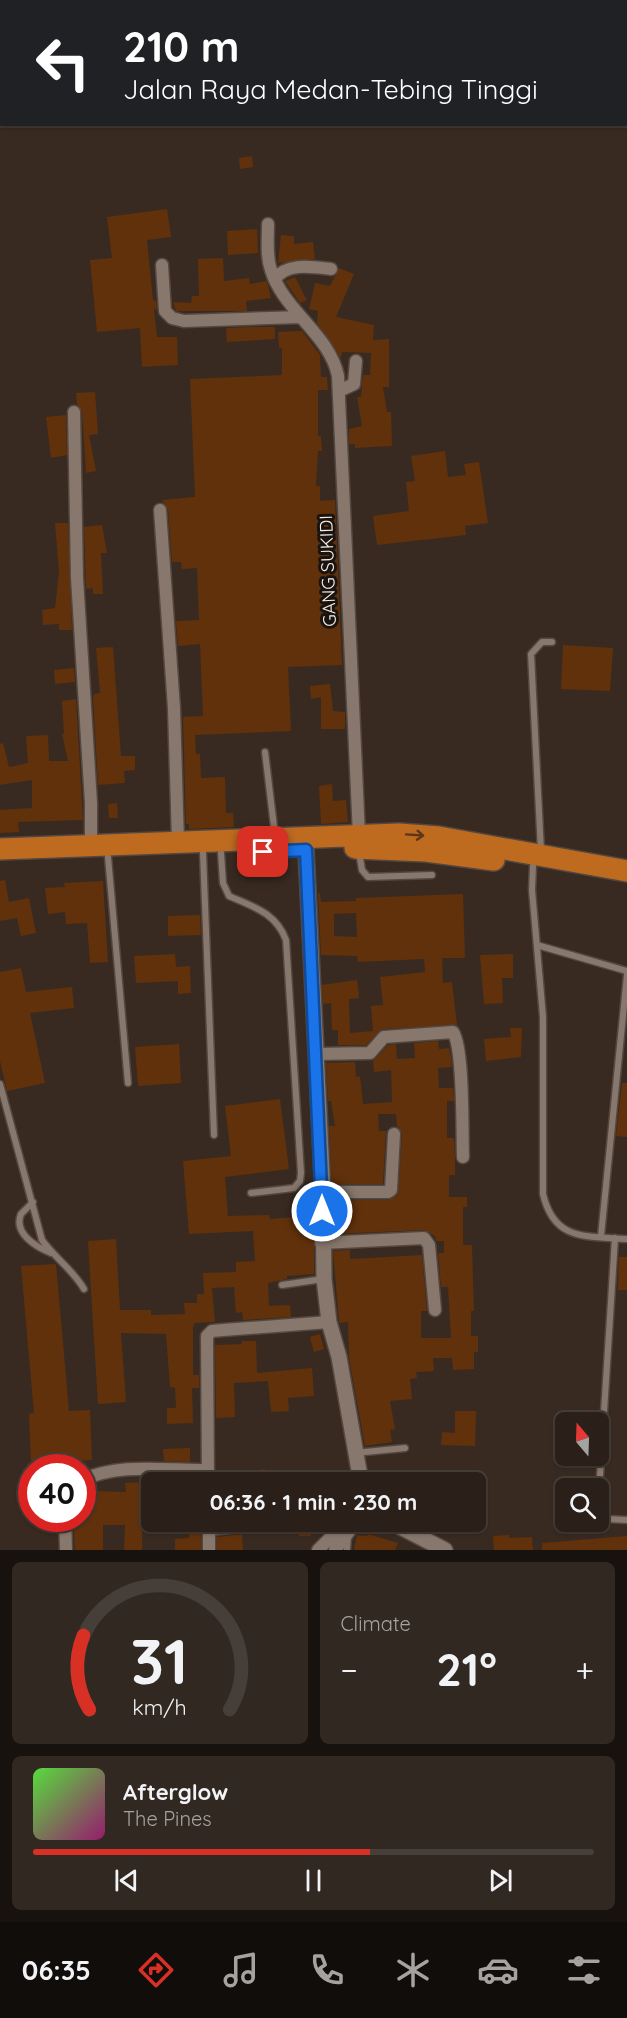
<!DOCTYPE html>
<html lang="en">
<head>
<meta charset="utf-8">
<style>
	body { margin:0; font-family:Quicksand,sans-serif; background:#322822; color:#f1f3f6; height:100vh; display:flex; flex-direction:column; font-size:22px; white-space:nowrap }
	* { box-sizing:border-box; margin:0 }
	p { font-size:20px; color:#a5a3a2 }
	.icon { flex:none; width:33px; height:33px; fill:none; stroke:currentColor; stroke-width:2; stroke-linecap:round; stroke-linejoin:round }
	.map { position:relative; height:1550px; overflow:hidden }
	.sheet { display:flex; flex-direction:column; gap:12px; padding:12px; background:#17120e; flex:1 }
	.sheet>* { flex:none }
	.top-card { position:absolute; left:0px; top:0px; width:627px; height:126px; box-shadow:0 2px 4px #0004,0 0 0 2px #463e38; background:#202124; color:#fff; overflow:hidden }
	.needle { width:39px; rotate:341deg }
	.controls { position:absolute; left:555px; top:1412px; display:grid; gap:12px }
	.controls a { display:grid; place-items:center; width:54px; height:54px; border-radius:9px; background:#2a2019; box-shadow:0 2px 4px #0004,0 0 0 2px #463e38; font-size:30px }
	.speed { position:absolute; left:18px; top:1454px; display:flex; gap:12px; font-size:30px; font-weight:700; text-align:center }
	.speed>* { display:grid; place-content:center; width:78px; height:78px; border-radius:50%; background:#2a2019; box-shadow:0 2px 4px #0004,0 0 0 2px #463e38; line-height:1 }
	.speed .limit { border:9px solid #d22; background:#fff; color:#111 }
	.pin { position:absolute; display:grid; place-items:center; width:51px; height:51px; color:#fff; margin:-26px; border-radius:12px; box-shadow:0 3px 9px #0006 }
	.me { position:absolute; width:66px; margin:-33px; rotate:0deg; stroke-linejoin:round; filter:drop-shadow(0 0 4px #0008) }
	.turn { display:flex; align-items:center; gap:21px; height:126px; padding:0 24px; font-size:27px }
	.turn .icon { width:78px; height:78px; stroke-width:2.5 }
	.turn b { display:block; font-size:42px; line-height:51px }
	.big { font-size:45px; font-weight:700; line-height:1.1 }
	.sheet .card { flex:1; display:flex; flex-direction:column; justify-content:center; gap:9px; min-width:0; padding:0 21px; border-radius:9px; background:#322822 }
	.sheet .dial { align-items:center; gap:0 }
	.dial svg { height:156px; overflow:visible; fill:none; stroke:#463e38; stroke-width:7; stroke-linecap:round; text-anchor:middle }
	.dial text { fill:#f1f3f6; stroke:none }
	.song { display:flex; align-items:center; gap:18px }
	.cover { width:72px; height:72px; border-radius:9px; background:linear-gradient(135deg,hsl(110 70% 55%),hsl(320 70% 35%)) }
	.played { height:6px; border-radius:3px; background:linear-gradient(90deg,#d93025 60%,#463e38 60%) }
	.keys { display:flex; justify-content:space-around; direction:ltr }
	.heat { display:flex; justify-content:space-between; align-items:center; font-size:33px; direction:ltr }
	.sheet .tiles { flex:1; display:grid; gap:12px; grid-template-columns:1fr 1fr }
	.card:last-child { grid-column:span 2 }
	.trip { position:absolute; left:141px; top:1472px; width:345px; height:60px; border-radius:9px; background:#2a2019; box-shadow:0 2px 4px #0004,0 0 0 2px #463e38; font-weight:700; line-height:60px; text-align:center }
	.tabs { display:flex; height:96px; justify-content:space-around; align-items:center; background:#110d0a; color:#a5a3a2 }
	.tabs .icon { width:42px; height:42px }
	.tabs .on { color:#d93025 }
	.tabs b { font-size:27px; color:#f1f3f6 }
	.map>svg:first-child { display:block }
</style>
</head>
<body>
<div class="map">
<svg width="627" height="1550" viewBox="0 0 627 1550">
	<rect width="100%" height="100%" fill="#382a21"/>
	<!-- building -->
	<path fill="#61310b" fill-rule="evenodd" d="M252,156l1,11 -13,2 -1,-11z
		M167,209l4,28 -24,3 6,60 3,1 1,9 -3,-1 3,28h20l1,28 -36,2 -2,-39 -43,4 -7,-72 22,-2 -5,-41z
		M257,229l1,24 -30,2 -1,-24z
		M281,235l13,1v8l19,-2 2,17 -37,4z
		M223,258l1,23 25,-3 1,6 17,-3 4,17 -25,3 1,10h-71l-3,-9 18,1 1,-7h7l-1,-37z
		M339,268l15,6 -18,43 38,8 -1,15 16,-1v48h-6l4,25h4l1,34 -37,2v-4h-6v-15l13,-3 -5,-29h4l2,-22h7l1,-22 -29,-1 -1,6 -24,-35 1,-12 -9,-2 6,-26 15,3z
		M295,277l12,23 -7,3 -15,-22z
		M249,327h26v12l-48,3 -1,-14z
		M302,331l18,24 1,22h6l1,13h-10v46h3l1,15h-4l-2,35h4v15l15,-1 7,165 -54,2 3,64 -96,4 1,19h4l1,24 24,-1 1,36h7l1,14 -45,2v-5h-3l-3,-107 20,-1 -3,-72 -22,2 -2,-25 23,-1 -2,-52 -15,1 -1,-7h-9l-4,-53 -6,-9 33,-3 -5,-118 92,-4v-27h-3l-1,-16z
		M95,392l3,42 -9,1 7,36 -10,2 -4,-61 -5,-8 -1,-11z
		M66,415l1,40 -16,3 -5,-41z
		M445,451l3,26 18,-2 -2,-11 15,-2 9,61 -23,3 1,9 -89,10 -4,-29 36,-5 -3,-29 9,-1 -4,-25z
		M55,523h13l4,107h-13v-6l-16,1 -1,-15 13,-2 4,-36z
		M102,525l5,28h-6l2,41h-10v-6l-7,1 -2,-62z
		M563,645l50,3 -3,43 -49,-2z
		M113,647l8,109h14v14l-11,1 1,12 -27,2 -5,-87 1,-4 6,-1 -4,-45z
		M74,668l1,14 -20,2 -1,-14z
		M330,684l3,27 12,1v17h-24v-32l-10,2 -1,-13z
		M76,699l7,121 -65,2 1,10 -19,1v-23l32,-2v-28l-32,5v-41l3,-1 6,24 19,-4 -2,-27 22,-1 1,26h19l-6,-27h2l-2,-33z
		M332,784l1,17 13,-1 2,22 -27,2 -2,-38z
		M117,803l1,15h-9l-1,-14z
		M5,880l4,22 20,-4 7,35 -15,3 -4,-18 -17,3v-40z
		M103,881l5,81 -18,1 -3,-40 -21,1 -1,-12 -17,2 -3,-26 20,-1 -1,-4z
		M318,893h2l1,9 35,-1v-3l107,-4 2,64h-23l1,25 9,-1 5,43 -74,4 -17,16h-28v-15h-6l-1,-27 -8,1 -1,-19 35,-5 2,18 -10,1 1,34 23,-2 -2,-25 12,-1 -3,-28 45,-5 -1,-13 -66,3 -1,-6 -36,-1zM356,913l1,24 -23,-1v-22z
		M200,915l1,20 -33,1v-20z
		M175,954l1,13 14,-1 1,27 -13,1v-13l-42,2 -2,-27z
		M513,954v24h-11l1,25 -19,1 -4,-49z
		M21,968l5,24 46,-5 2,21 -44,5 15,70 -38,8 -7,-30v-89z
		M510,1028h12l-1,29 -35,4 -2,-22 27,-2z
		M438,1041l1,8 10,-1 2,8 1,11 -14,1 1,20h14l1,13h-7v37h7l1,22v15h-6v22h18v10h-4v38h9l2,66h-3v25h7v16h-4v17l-21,1 -1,-12h-19l1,13 -18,1 1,6 -7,1 2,20 -22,2 5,28 -5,1 2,12 -27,4 -16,-88 -1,-36 -9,1v-3l-6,-69 17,-1v9l72,-4 5,56h-6v27h30l-3,-51h-7l-3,-34h6v-12h-8l-1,-5 -11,-6 -91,4v-34h55l10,-5 4,-61 -5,-8 -1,-12h-18l1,17h7l-3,53h-51l-3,-58h6l-4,-25h-3l-2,-38 29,-1 1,15 4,-1 3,28 29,-2 -1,-32 -17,2 -1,-11 15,-16 8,-1 1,15 18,-1 -1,-15z
		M179,1044l2,39 -43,3 -3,-39z
		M622,1083h5v54l-11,-1z
		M280,1099l9,70 -64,8 3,39 41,-1 1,4 37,-3 1,17 6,-1v42l-27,2v3l-19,4 1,23 21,-1 1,12 -48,3 -1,-8 -6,1 -2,-26 -22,1 3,34 -21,1 -1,5v47h6v13h-7l1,35 -26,1v-16h9l-1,-20 -5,-1 -4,-53 -45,-1 5,69 -28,2 -10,-163 28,-2 4,71h31v5l34,-1 -1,-11h13v-9h7l-1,-21 33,-1v-10l19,-1 -2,-30 -64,3 -6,-73 48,-5 -6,-50z
		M619,1257h8v33h-9z
		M56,1264l13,147 21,-1 2,50 -61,4 -2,-50 5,-1 -13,-147z
		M320,1334l4,15 -10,3 -4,-15z
		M242,1341h14l1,32 55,-5 2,28 -26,2 1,13 -18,1 -3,-31 -34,2 1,34 -19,1 -1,-73 27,-1z
		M455,1411h21l-1,35 -34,-1 1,-13 13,1z
		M190,1448v14l-26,-1 -1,-12z
		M265,1469l2,13h-13l-2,-11z
		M146,1482v12h6v34h-10v22h-18l1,-25h-22v25h-28l-2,-32h9v-16l10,-1v-10l34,1 -1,-9z
		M193,1521h8v29h-26v-11l14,-1v-6h5z
		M299,1526h12v10h-12z
		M242,1534l1,16h-26v-13z
		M368,1534l30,9 -3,7h-41l3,-15 10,1z
		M509,1535v3l23,-1 1,13h-39l-1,-14z
		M627,1536v14h-85v-7z"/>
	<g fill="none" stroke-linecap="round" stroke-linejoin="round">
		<!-- service casing -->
		<g stroke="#534740" stroke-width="9">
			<path id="service" d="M265,752l10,83
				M541,851l-10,-197 11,-12h10
				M359,852l3,18 6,7 64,-2
				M203,853l11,282
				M221,853l2,30 6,13c25,11 47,17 57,44l15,233 -1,8 -6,7 -43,5
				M108,857l20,226
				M533,866l-1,24 11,127v177c11,47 42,42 84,45
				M537,945l90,26
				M0,1084l42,156c13,18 31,30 42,49
				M33,1202l-12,12c-8,19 15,33 30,39
				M601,1236l26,-261
				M282,1285l41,-6
				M355,1453l50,-5
				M598,1507l17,-269
				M598,1509l10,10 19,1
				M347,1550l1,-14"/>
		</g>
		<!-- minor casing -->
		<g stroke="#534740" stroke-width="15">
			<path id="minor" d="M0,61h2
				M268,224c0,15 -2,32 3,46 12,40 59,65 67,106l21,459
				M162,265l3,46 7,7 12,3 117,-4
				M275,279c12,-17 38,-12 56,-10
				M339,391l15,-7 2,-23
				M74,412l3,166 14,225v42
				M160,510l14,198 4,134
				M317,1054l53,-1 14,-16 69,-5c11,16 9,101 10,125
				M323,1192h65l3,-2 3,-56
				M321,1243l103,-5 5,7 6,65
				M82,1480c40,-18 84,-9 126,-10
				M208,1482l-1,-146 5,-5 11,-1 106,-8
				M65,1518l1,32
				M209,1521v29
				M210,1529l83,-8
				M318,1550l17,-17 13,-4
				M335,1550l22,-29"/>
		</g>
		<!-- tertiary casing -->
		<g stroke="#534740" stroke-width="18">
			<path id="tertiary" d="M306,850l17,342 1,87 5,43 10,35 22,125
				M389,1521l56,29"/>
		</g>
		<!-- trunk casing -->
		<g stroke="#534740" stroke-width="24">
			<path id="trunk" d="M355,848l71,3 68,9
				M0,849l399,-15 40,3 188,34"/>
		</g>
		<!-- service -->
		<use href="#service" stroke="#87776c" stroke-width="6"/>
		<!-- minor -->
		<use href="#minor" stroke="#87776c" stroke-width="12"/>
		<!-- tertiary -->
		<use href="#tertiary" stroke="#87776c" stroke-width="15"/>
		<!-- trunk -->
		<use href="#trunk" stroke="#be6b20" stroke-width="21"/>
	</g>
	<!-- one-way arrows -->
	<defs><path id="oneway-shaft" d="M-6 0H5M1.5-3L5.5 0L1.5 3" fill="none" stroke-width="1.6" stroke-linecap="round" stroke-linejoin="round" transform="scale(1.5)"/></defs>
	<use stroke="#5c3716" href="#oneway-shaft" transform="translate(415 835) rotate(4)"/>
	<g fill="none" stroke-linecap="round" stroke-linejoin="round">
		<!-- route casing -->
		<g stroke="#114b97" stroke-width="15">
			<path id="route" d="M263,852l43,-2 16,361"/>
		</g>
		<!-- route -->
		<use href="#route" stroke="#1a73e8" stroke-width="10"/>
	</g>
	<g text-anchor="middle" stroke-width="6" stroke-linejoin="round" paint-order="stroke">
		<!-- street labels -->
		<g font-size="18" fill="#f9f0ea" stroke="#1a1410">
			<text transform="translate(328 571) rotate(-92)" y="6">GANG SUKIDI</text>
		</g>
	</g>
</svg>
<div class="controls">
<a><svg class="needle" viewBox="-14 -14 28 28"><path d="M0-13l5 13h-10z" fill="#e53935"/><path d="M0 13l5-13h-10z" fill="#a5a3a2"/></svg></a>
<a><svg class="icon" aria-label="search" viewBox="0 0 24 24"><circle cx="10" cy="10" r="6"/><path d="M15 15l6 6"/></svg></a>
</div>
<div class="speed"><div class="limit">40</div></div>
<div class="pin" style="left:263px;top:852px;background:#d93025"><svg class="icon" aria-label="arrive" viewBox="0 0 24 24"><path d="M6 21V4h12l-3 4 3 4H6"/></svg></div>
<svg class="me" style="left:322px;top:1211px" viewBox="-20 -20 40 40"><circle r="17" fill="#1a73e8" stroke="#fff" stroke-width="3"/><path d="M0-11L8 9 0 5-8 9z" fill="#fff"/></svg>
<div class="trip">06:36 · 1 min · 230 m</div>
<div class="top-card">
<div class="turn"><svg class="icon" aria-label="left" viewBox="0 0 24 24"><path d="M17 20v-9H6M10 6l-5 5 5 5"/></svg><div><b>210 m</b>Jalan Raya Medan-Tebing Tinggi</div></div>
</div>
</div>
<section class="sheet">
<div class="tiles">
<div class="card dial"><svg viewBox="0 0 100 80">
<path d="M14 69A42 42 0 1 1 86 69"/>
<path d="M14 69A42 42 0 0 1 11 31" stroke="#d93025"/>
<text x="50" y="56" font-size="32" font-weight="700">31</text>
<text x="50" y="72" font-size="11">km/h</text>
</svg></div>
<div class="card"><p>Climate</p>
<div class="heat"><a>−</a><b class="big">21°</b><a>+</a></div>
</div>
<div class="card">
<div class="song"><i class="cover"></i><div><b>Afterglow</b><p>The Pines</p></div></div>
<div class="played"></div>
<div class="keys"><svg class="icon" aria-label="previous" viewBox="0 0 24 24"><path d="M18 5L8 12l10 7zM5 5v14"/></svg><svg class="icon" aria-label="pause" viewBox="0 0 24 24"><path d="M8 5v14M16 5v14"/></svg><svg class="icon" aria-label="next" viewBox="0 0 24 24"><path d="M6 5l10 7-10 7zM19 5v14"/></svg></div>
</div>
</div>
</section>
<nav class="tabs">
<b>06:35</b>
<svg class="icon on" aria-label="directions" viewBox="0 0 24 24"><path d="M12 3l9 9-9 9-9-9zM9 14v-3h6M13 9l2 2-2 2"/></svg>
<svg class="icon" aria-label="music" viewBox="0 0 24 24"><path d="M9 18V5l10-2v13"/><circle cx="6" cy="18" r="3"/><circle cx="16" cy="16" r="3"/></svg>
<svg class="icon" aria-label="phone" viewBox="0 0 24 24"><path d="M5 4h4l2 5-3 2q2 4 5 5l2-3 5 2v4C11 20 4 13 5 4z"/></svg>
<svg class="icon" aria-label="climate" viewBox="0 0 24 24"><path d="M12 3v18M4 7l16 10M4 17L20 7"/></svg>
<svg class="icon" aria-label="car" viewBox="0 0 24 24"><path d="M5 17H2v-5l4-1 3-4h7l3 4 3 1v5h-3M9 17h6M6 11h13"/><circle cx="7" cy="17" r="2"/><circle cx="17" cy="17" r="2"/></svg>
<svg class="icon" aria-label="filters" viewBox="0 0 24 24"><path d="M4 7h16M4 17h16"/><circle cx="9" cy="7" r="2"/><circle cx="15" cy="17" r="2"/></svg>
</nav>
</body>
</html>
